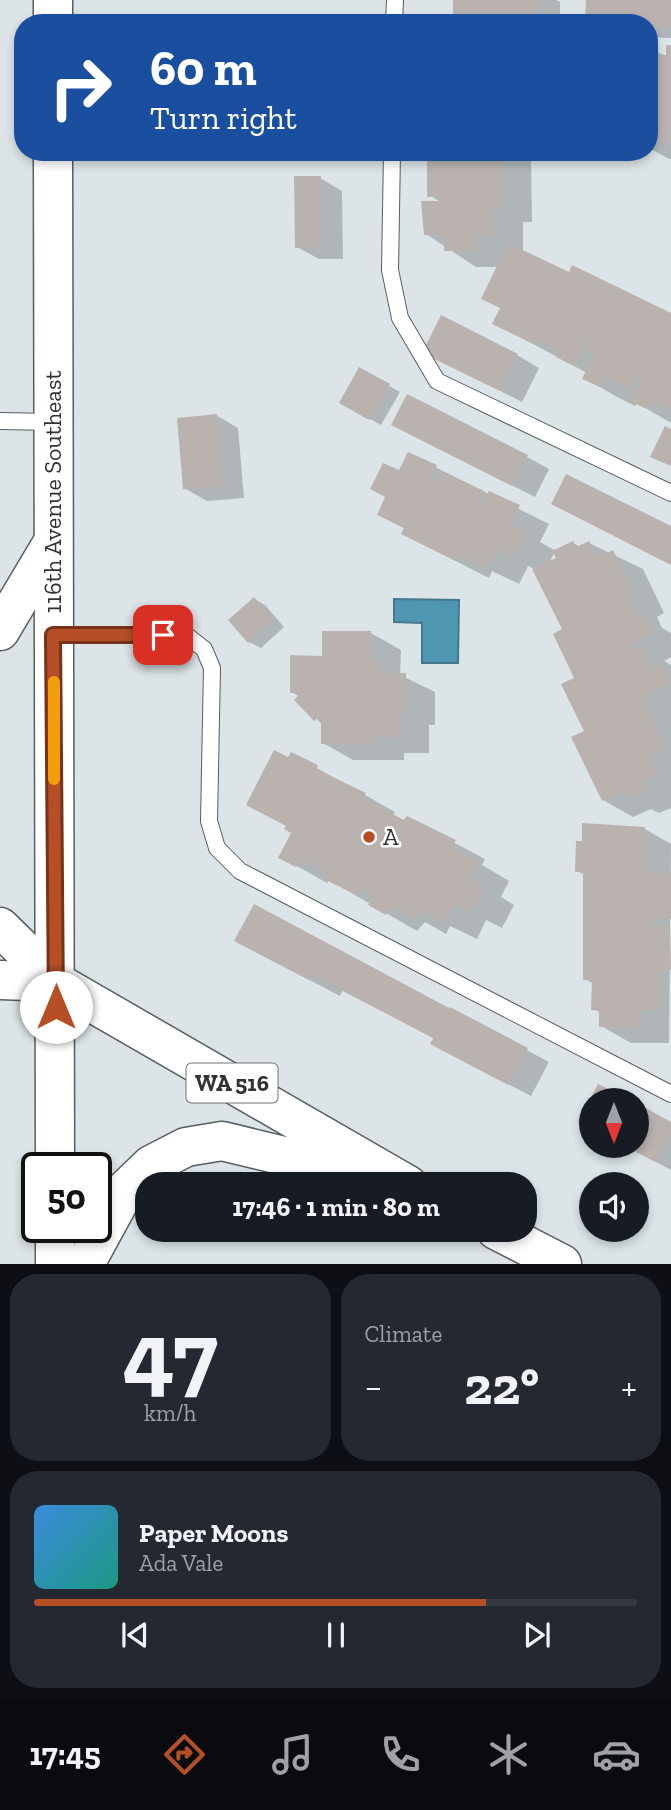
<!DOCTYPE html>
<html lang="en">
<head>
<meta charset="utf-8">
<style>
	body { margin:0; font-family:"Zilla Slab",serif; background:#242831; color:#f1f3f6; height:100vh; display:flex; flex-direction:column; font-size:26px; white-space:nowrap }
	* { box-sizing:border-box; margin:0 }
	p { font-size:23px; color:#9ea1a6 }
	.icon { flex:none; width:38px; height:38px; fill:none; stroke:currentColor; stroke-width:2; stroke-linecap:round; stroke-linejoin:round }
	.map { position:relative; height:1264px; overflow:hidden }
	.panel { display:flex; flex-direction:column; gap:10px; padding:10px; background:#0d0f14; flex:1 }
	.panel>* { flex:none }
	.hud { position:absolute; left:14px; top:14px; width:644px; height:147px; border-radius:28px; box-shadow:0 4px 10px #0003; background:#1a4fa0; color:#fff; overflow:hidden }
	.needle { width:46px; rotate:180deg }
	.buttons { position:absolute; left:579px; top:1088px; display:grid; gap:14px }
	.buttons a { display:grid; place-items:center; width:70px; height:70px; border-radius:50%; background:#171b24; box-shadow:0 4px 10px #0003; font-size:35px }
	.speed { position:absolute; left:21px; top:1152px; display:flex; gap:14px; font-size:35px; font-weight:700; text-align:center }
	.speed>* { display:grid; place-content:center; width:91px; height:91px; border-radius:50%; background:#171b24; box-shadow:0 4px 10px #0003; line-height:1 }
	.speed .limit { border:4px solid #111; border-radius:10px; background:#fff; color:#111 }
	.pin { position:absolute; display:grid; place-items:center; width:60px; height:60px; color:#fff; margin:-30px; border-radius:14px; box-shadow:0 4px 10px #0006 }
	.me { position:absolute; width:77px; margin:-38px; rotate:0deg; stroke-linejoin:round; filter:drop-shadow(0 0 5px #0008) }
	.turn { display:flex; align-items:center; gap:24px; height:147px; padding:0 21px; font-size:32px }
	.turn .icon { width:91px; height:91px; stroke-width:2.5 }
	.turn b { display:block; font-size:49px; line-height:60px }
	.big { font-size:52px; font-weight:800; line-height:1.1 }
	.panel .card { flex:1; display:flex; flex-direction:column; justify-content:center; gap:10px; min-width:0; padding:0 24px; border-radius:28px; background:#242831 }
	.panel .dial { align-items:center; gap:0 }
	.dial b { font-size:91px; line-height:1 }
	.song { display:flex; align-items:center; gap:21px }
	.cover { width:84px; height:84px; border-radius:10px; background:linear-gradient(135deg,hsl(210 70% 55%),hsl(170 70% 35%)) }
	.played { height:7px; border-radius:4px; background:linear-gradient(90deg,#b64f26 75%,#363941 75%) }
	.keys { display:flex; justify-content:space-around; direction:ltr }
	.heat { display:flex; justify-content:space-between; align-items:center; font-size:38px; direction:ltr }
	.panel .tiles { flex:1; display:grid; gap:10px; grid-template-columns:1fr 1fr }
	.card:last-child { grid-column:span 2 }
	.trip { position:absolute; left:135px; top:1172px; width:402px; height:70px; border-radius:28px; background:#171b24; box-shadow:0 4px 10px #0003; font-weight:800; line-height:70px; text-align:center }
	.tabs { display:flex; height:112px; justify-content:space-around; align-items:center; background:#090b0e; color:#9ea1a6 }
	.tabs .icon { width:49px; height:49px }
	.tabs .selected { color:#b64f26 }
	.tabs b { font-size:32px; color:#f1f3f6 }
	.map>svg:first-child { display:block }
</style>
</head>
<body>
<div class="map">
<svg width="671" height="1264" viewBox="0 0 671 1264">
	<rect width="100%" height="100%" fill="#dce4e7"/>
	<!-- water -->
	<path fill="#4e96b1" stroke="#45788c" stroke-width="2" d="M394,599l65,1 -1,63h-36v-40l-28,-1z"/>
	<!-- shadow -->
	<path fill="#0003" fill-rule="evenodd" d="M455,0h101l4,2v21h-106z
		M588,0h83v38l-22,-1v-14z
		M671,47v112h-2l-20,-11v-99l18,7z
		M232,152h62v8l-51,-2z
		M429,152h94l8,5 1,65h-9v30l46,23 102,40v108l-34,-20 -2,3 -16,-8 -35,-20 3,-5 -93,-50 7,-15 -2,-41h-23l-50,-33 16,-31 -13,-8z
		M320,178l22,13 1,68h-24l-22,-12z
		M424,352l93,3 22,13 -17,34z
		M360,370l40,22 -19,33 -40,-22z
		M216,415l22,13 6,70 -37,3 -23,-13z
		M415,436l112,21 22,12 -14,28z
		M409,454l140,70 -9,18 16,9 17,-8 8,4 8,-4 54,26 21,44 -7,4 5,11 9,5v24l-7,4 7,4v143l-12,5 -8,-4 -18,8 -30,-17 -39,-170 -29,-61 -7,-3 -9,18 -27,-13 -3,7 -86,-44 2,-5 -26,-15zM555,551l3,7 -9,5z
		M254,599l11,6 19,22 -23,21 -12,-6z
		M371,633l30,17 -1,25 35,17v33h-6v28h-25v7h-51l-30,-17v-18l-27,-25 4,-3 -8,-5 32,-34z
		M292,754l103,58 -2,4 12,7 3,-5 77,41 -3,6 27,16 -8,16 13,8 -12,23 -16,-8 -9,19 -27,-13 -4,8 -21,-12 -8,9 -88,-51 -2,3 -46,-26 12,-24 -5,-74z
		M645,829l26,15 -2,199h-38l-30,-17v-13l-8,-4 1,-25 -9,-5v-104l-8,-4z
		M254,906l295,156 -18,34 -76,-40 -20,-17 -92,-49 -3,6 -74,-39z
		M637,1106l34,18v46l-45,-24h11z"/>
	<!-- building -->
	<path fill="#b9b2af" d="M453,0h85v23h-85z
		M586,0h85v27l-22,-1v-3h-64z
		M666,45h5v97h-22v-87h17z
		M427,152h75v53h-9l1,30h-20v16h-30v-17l-20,1 -3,-34h18l-1,-4h-11z
		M294,176h27l1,71 -27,1z
		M508,243l61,29 3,-7 99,48v98l-19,-10 -5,8 -18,-8 12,-24 -4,-2 -7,15 -20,-11 -6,-1 -4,9 -18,-8 12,-25 -7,-4 3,-7 -4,-2 -12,25 -18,-9 2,-9 -18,-7 -2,5 -46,-22 8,-16 -19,-9z
		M441,315l77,39 -18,37 -78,-38z
		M359,367l31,17 -21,36 -30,-17z
		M407,394l121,61 -16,31 -121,-61z
		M217,414l6,72 -40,3 -6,-71z
		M665,426l6,3v37l-21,-9z
		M408,452l29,13 -6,14 5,3 6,-11 42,20 -6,12 4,1 7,-13 31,14 -9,19 15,8 -13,26 -16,-8 -9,19 -26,-13 -4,6 -57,-28 3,-6 -27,-13 8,-18 -15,-8 13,-26 16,7z
		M566,474l105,52v39l-120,-61z
		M573,541l3,6 13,-6 8,17 16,-8 22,46 -7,3 10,21 8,-4 8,18 -25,12 3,5 9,-5 12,23 8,-4 9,18 -25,13 4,7 -4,2 21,43 -17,8 9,19 -13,6 3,7 -20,9 -4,-7 -22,11 -31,-64 13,-6 -23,-47 13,-6 -21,-44 9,-5 -30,-60 24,-11 -4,-7z
		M254,597l20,23 -26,23 -20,-23z
		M322,631h49v31h10v11h25v36h-6v28h-26v7h-53v-30l-7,7 -20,-21 7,-7h-11v-38l32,1z
		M274,750l14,7 3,-5 27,13 -2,4 50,24 -3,6 41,21 3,-4 49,24 -4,8 28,14 -9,17 14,7 -13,27 -17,-9 -9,19 -26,-13 -4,9 -22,-13 -8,9 -18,-10 5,-10 -12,-6 -3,7 -36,-18 3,-6 -22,-13 -7,8 -18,-9 13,-25 -7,-4 2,-3 -40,-21z
		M582,823l63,4v46h26v46h-18v7h17l1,44h-11v40h-20v17h-41v-17h-8l1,-30h-9v-108h-8l1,-31h6z
		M254,904l195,104 -16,30 -121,-63 -3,5 -75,-39z
		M450,1007l78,41 -20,37 -78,-41z
		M598,1084l34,17h-40v28l-14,-7z
		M637,1103l34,19v9l-16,31 -30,-16h12z"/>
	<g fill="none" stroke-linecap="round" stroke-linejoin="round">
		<!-- lane casing -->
		<g stroke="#575e60" stroke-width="18">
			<path id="lane" d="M394,23l1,-23
				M392,152l-2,118 10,48 37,63 234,112
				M0,421l53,1
				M53,635h133l18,14 8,19 -3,153 8,27 23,23 431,223"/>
		</g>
		<!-- secondary casing -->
		<g stroke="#575e60" stroke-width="41">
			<path id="secondary" d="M53,0v23
				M53,152l2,1015
				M55,1264v-37"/>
		</g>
		<!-- primary casing -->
		<g stroke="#575e60" stroke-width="41">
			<path id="primary" d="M0,631l53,-89
				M0,927l56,55 352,203
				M0,980l56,2
				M496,1230l66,34
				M85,1264l41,-75 25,-24 35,-18 36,-6 141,34"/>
		</g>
		<!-- lane -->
		<use href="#lane" stroke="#fff" stroke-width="16"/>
		<!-- secondary -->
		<use href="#secondary" stroke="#fff" stroke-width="38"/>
		<!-- primary -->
		<use href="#primary" stroke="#fff" stroke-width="38"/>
	</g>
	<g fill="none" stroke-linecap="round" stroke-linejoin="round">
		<!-- route casing -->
		<g stroke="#763319" stroke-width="18">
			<path id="route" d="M56,1007l-3,-372h110"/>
		</g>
		<!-- route -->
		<use href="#route" stroke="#b64f26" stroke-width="12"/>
		<!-- slow -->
		<path stroke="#f59e0b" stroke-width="12" d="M54,682v97"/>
	</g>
	<!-- markers -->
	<circle fill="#b64f26" stroke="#fff" stroke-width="2.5" cx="369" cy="837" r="7"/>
	<g text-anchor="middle" stroke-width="5" stroke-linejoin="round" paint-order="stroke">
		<!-- shield labels -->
		<rect fill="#fff" stroke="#6e7072" stroke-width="2" x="186.5" y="1063.5" width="91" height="39" rx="5"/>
		<g font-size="23" font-weight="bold" fill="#303335">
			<text x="232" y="1091">WA 516</text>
		</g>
		<!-- street labels -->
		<g font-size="24" fill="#303335" stroke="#fff">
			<text transform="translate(53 492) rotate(-90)" y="8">116th Avenue Southeast</text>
		</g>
		<!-- poi labels -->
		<g font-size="24" fill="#303335" stroke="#fff" text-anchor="start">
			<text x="383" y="845">A</text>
		</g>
	</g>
</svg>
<div class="buttons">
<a><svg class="needle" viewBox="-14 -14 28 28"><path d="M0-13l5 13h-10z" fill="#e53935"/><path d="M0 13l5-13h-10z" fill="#9ea1a6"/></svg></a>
<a><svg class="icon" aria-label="sound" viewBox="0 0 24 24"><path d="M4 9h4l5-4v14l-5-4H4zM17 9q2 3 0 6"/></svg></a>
</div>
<div class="speed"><div class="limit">50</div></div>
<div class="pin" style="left:163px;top:635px;background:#d93025"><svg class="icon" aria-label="arrive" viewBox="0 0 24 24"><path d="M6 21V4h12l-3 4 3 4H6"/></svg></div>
<svg class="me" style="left:56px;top:1007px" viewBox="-20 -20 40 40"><circle r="19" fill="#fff"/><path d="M0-13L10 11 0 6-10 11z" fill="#b64f26"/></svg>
<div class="trip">17:46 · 1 min · 80 m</div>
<div class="hud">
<div class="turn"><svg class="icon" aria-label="right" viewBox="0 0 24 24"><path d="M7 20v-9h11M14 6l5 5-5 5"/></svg><div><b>60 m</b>Turn right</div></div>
</div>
</div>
<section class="panel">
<div class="tiles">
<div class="card dial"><b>47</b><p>km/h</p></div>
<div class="card"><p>Climate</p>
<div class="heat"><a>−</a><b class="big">22°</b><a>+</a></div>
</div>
<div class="card">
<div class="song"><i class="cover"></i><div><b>Paper Moons</b><p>Ada Vale</p></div></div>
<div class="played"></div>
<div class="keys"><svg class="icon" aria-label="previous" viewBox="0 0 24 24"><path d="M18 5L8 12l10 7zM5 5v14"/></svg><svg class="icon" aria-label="pause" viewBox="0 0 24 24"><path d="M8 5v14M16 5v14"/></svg><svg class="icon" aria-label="next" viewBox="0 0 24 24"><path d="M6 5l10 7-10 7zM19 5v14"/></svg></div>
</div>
</div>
</section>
<nav class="tabs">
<b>17:45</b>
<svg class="icon selected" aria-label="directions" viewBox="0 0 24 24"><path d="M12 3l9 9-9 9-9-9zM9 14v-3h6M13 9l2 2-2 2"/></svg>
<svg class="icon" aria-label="music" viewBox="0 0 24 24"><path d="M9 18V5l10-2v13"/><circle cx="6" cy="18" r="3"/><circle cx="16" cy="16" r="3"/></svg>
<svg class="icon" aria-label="phone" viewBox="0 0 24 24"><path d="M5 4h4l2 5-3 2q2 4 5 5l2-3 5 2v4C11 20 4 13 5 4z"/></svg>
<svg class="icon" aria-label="climate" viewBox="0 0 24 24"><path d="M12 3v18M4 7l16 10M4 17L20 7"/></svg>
<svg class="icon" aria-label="car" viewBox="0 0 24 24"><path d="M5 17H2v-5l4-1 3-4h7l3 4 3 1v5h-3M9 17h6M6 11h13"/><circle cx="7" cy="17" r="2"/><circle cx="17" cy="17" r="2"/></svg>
</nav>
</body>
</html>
